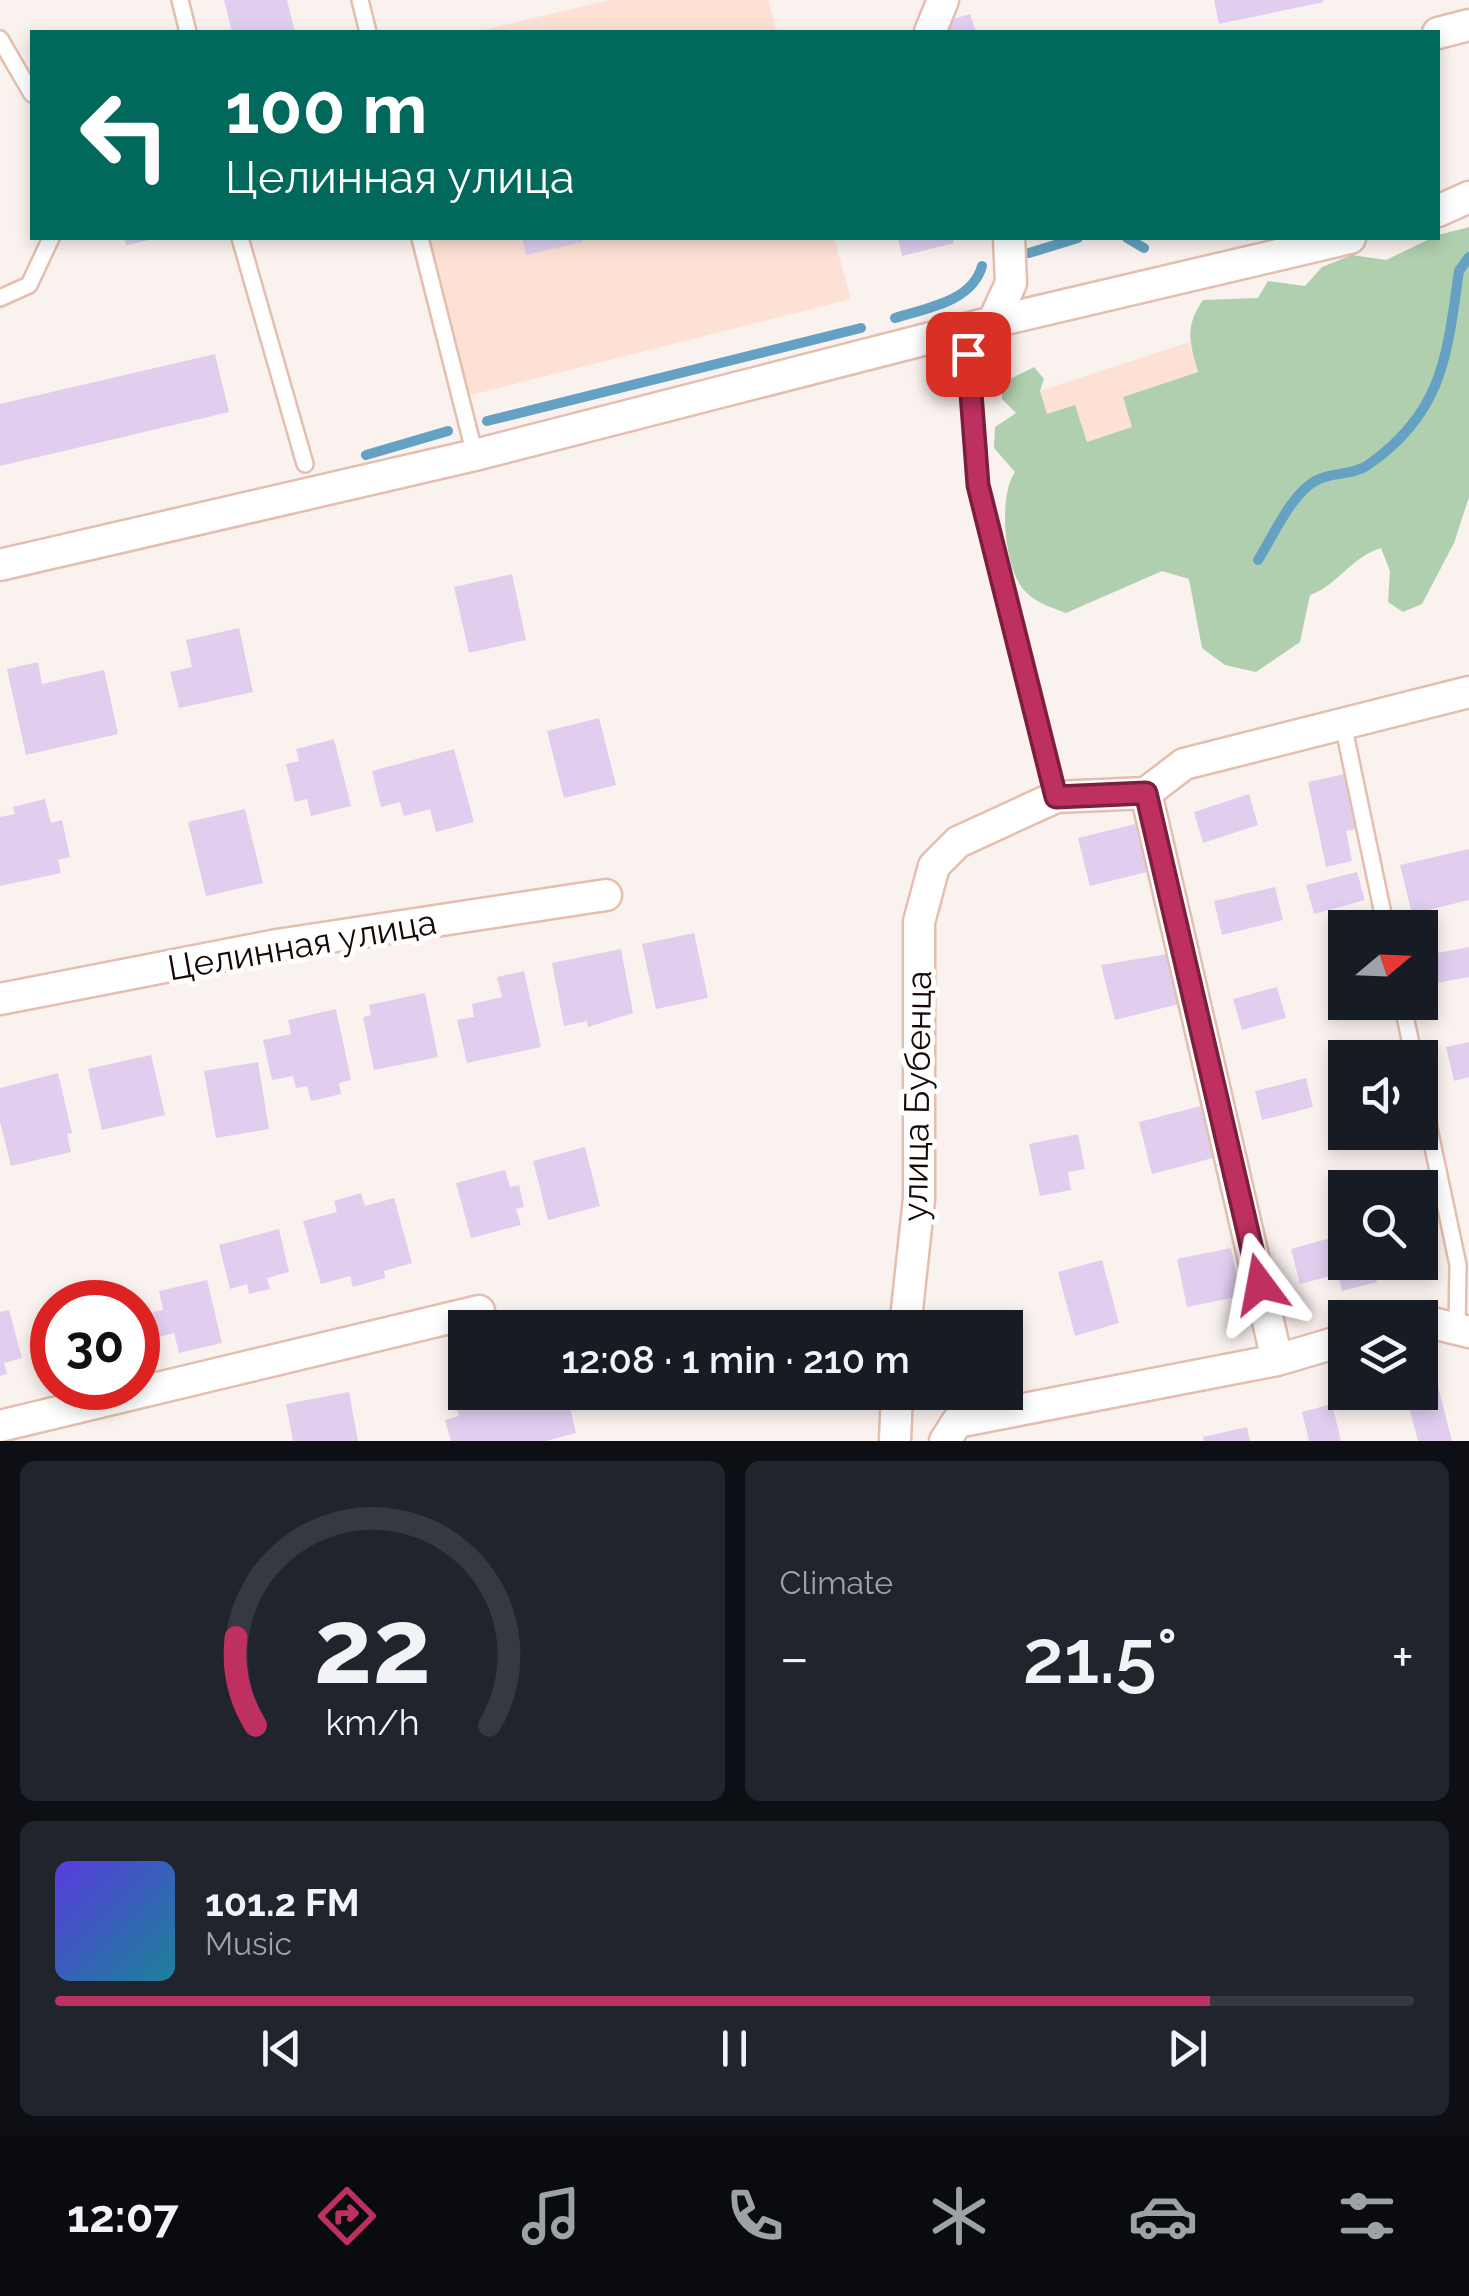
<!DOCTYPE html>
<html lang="en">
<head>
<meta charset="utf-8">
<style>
	body { margin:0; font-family:Raleway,sans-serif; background:#20242c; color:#f1f3f6; height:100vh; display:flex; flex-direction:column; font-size:38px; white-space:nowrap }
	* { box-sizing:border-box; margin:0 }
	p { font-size:32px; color:#9ea1a6 }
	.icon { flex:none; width:55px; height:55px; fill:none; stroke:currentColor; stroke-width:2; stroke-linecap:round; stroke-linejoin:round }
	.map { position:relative; height:1441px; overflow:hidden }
	.details { display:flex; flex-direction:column; gap:20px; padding:20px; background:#0d0f14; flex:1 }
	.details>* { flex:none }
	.banner { position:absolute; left:30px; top:30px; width:1410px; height:210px; border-radius:0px; box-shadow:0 5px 15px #0003; background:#00695c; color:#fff; overflow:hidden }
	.needle { width:65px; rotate:71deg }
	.fabs { position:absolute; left:1328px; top:910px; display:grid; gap:20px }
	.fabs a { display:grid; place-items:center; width:110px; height:110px; border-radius:0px; background:#171b24; box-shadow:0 5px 15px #0003; font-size:50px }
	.speed { position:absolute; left:30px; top:1280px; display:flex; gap:20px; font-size:50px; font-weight:700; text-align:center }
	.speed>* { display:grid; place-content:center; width:130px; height:130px; border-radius:50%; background:#171b24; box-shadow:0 5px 15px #0003; line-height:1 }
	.speed .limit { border:15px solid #d22; background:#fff; color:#111 }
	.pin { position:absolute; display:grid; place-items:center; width:85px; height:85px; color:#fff; margin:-42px; border-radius:20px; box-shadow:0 5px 15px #0006 }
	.me { position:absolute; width:110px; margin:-55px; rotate:347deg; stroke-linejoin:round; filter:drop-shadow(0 0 8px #0008) }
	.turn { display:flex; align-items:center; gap:35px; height:210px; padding:0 30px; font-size:45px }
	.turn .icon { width:130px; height:130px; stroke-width:2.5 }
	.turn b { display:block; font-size:70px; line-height:85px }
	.big { font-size:75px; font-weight:600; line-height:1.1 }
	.details .card { flex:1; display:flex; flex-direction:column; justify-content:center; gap:15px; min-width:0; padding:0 35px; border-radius:15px; background:#20242c }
	.details .dial { align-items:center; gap:0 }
	.dial svg { height:260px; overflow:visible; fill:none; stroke:#363941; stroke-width:7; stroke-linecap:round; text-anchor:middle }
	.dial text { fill:#f1f3f6; stroke:none }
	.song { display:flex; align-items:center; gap:30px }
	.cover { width:120px; height:120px; border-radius:15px; background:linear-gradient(135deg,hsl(250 70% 55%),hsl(190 70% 35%)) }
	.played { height:10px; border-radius:5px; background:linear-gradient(90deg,#be3060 85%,#363941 85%) }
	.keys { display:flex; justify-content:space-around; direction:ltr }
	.heat { display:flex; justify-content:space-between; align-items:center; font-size:55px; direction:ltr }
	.details .tiles { flex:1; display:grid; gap:20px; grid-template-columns:1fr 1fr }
	.card:last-child { grid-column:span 2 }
	.trip { position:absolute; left:448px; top:1310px; width:575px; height:100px; border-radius:0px; background:#171b24; box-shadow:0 5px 15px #0003; font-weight:600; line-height:100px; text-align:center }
	.tabs { display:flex; height:160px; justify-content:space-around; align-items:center; background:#090b0e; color:#9ea1a6 }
	.tabs .icon { width:70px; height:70px }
	.tabs .current { color:#be3060 }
	.tabs b { font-size:45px; color:#f1f3f6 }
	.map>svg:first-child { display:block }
</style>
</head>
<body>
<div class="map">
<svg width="1469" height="1441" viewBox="0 0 1469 1441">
	<rect width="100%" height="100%" fill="#faf2ef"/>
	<!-- built -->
	<path fill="#fde1d5" d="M609,0h159l9,32h-302z
		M409,238h425l17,61 -400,101z
		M1189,342l9,30 -75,25 10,30 -46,15 -40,-27 -7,-24z"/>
	<!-- green -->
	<path fill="#b0cfae" d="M1469,227v270l-15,46 -32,61 -19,8 -15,-10 2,-31 -9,-23c-30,9 -43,37 -71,47l-10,47 -44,30 -31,-7 -23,-17 -13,-69 -27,-8 -96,42c-16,-6 -32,-11 -43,-24 -19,-23 -25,-93 -8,-117l-21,-24 1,-21 21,-14 -14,-14v-16l32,-16 10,12 -4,12 7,23 28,-9 12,37 45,-15 -9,-30 75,-25c-9,-30 -13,-46 5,-72l55,-2 10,-17 37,5 17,-19 30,-12 34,5 52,-25z"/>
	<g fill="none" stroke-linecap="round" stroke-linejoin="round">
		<!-- stream -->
		<path stroke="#65a1c2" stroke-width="10" d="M1127,238l17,10
			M1029,253l49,-15
			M895,318c31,-10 77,-16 87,-52
			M487,421l374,-93
			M366,455l82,-24
			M1258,560c15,-23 33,-67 59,-80 16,-8 37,-5 51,-15 76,-53 79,-111 91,-194l10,-14"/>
	</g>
	<!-- building -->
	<path fill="#e1ceef" d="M224,0h63l8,32h-63z
		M1214,0h109l1,2 -105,22z
		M970,14l6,18h-30l-3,-10z
		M124,238h30v1l-28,6z
		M522,238h59l1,4 -56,13z
		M898,238h55l1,5 -52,13z
		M215,354l14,58 -229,54v-62z
		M512,574l14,66 -57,13 -15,-66z
		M239,628l14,64 -74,16 -9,-36 22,-5 -6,-27z
		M38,662l4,22 62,-14 14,64 -92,21 -19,-86z
		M599,718l17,67 -52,13 -17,-67z
		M334,739l17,67 -40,10 -4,-17 -12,3 -9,-38 13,-3 -3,-12z
		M454,749l20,73 -38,10 -6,-23 -26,7 -4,-14 -19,5 -9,-36z
		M1345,774l12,55 -11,2 6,30 -26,6 -18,-85z
		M1249,794l9,31 -55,18 -9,-31z
		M45,799l6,24 11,-3 8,37 -12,3 3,13 -61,13v-69l15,-3 -2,-7z
		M245,809l18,74 -57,13 -18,-74z
		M1135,824l12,48 -57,14 -12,-48z
		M1469,849v51l-57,14 -12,-49z
		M1357,872l8,28 -51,14 -8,-29z
		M1275,887l8,33 -61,15 -8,-34z
		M694,933l14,65 -52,11 -14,-65z
		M1469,947v30l-43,8 -5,-29z
		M621,949l12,64 -45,14 -1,-6 -23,5 -12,-63z
		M1167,954l12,50 -64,16 -14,-55z
		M524,971l17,76 -74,16 -10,-43 17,-3 -2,-13 30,-7 -5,-20z
		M1277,987l9,31 -44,12 -9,-31z
		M425,993l13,64 -64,13 -11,-53 8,-2 -2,-10z
		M336,1009l15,71 -12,3 2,11 -30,7 -4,-15 -11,2 -3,-12 -21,4 -9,-40 28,-6 -3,-14z
		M1469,1042v35l-15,4 -8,-34z
		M151,1055l14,60 -63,15 -14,-61z
		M258,1062l11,67 -53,9 -12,-67z
		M58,1073l14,60 -5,1 4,18 -60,14 -11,-44v-34z
		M1306,1078l7,29 -51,13 -7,-29z
		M1201,1106l12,52 -61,16 -13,-52z
		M1078,1134l7,35 -17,3 3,18 -31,6 -11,-52z
		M585,1147l15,59 -52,14 -15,-59z
		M505,1170l5,17 9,-2 5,22 -8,2 5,16 -50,13 -15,-55z
		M361,1193l4,13 29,-8 18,65 -28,8 1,7 -32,9 -3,-11 -29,8 -18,-63 34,-9 -3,-11z
		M1431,1221l7,33 -18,4v-35z
		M279,1229l10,43 -22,6 3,11 -21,5 -2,-10 -17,5 -11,-44z
		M1345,1234v28h27l5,20 -35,9 -4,-17 -38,10 -9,-35z
		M1231,1248l10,48 -54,11 -10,-48z
		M1102,1260l17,63 -44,13 -17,-64z
		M207,1280l15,63 -43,10 -5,-20 -15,4 -6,-25 10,-2 -4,-19z
		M9,1310l13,48 -18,5 3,11 -7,2v-64z
		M1437,1383l15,58h-34l-13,-49h15v-4z
		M349,1392l9,49h-65l-7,-37z
		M520,1392h46l10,41 -30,8h-95l-6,-21 14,-4 -2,-7z
		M1332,1404l9,37h-32l-7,-29z
		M1247,1427l3,14h-46l-1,-4z"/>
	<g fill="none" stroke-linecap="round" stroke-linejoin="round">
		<!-- lane casing -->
		<g stroke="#e4beae" stroke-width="20">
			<path id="lane" d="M180,0l8,32
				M360,0l8,32
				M0,39l32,55
				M240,238l65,226
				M420,238l55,217
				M0,298l29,-13 22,-47
				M990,325l-22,29 10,131 78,312
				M1343,724l43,204
				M1402,1002l12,56
				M1420,1086l38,179 -1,64"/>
		</g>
		<!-- street casing -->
		<g stroke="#e4beae" stroke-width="35">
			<path id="street" d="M930,32l13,-32
				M1438,33l31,-8
				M1438,211l31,-14
				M993,322l18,-39 -2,-45
				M0,565l475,-110 518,-133 357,-84
				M1146,793l131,567
				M0,999l277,-54 329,-50
				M1420,1320l49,12
				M905,1328l14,-129v-277l15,-56 24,-24 98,-45 90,-4 38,-29 285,-72
				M0,1426l479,-115
				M895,1441l2,-49
				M945,1441l12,-19 320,-62 68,-20"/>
		</g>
		<!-- lane -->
		<use href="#lane" stroke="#fff" stroke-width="15"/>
		<!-- street -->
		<use href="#street" stroke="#fff" stroke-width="30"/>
	</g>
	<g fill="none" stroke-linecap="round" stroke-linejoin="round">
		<!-- route casing -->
		<g stroke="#7c1f3e" stroke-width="25">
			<path id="route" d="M968,354l10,131 78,312 90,-4 114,491"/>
		</g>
		<!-- route -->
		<use href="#route" stroke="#be3060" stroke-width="18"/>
	</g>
	<g text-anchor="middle" stroke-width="10" stroke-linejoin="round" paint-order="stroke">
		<!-- street labels -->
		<g font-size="35" fill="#160905" stroke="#fff">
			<text transform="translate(302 945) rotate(-10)" y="12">Целинная улица</text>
			<text transform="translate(917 1096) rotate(-89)" y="12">улица Бубенца</text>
		</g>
	</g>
</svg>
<div class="fabs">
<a><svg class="needle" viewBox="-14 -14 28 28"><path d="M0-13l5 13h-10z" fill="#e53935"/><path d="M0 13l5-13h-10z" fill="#9ea1a6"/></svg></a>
<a><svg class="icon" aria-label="sound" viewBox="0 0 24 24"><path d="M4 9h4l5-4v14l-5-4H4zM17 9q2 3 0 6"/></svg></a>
<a><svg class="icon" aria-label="search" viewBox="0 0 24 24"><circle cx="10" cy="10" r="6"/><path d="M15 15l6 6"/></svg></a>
<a><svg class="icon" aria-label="layers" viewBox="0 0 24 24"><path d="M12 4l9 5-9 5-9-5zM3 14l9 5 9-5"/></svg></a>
</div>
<div class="speed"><div class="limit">30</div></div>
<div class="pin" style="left:968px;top:354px;background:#d93025"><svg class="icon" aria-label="arrive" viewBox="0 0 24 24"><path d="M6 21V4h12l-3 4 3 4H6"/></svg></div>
<svg class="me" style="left:1260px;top:1284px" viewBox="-20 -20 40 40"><path d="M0-17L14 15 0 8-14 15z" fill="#be3060" stroke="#fff" stroke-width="4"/></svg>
<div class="trip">12:08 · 1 min · 210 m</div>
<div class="banner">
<div class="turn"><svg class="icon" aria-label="left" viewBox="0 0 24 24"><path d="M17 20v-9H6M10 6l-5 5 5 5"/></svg><div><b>100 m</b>Целинная улица</div></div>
</div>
</div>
<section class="details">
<div class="tiles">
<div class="card dial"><svg viewBox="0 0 100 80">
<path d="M14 69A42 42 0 1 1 86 69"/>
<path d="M14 69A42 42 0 0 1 8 42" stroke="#be3060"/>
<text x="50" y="56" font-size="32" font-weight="700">22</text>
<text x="50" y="72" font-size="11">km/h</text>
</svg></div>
<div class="card"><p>Climate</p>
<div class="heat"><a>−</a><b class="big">21.5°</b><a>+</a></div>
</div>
<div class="card">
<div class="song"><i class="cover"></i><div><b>101.2 FM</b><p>Music</p></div></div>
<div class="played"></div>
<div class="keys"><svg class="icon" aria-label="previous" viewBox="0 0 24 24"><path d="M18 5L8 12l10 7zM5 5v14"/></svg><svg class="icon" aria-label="pause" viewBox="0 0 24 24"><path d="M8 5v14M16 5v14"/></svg><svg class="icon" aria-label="next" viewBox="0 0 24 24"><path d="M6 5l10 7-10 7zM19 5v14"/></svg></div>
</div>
</div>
</section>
<nav class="tabs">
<b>12:07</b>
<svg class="icon current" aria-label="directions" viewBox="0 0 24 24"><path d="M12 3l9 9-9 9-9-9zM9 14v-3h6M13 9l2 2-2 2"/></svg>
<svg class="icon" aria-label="music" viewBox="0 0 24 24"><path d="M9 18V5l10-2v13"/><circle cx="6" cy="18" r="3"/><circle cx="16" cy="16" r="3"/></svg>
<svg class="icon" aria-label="phone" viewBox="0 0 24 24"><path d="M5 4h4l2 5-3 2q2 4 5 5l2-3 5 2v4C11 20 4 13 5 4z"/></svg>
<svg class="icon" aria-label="climate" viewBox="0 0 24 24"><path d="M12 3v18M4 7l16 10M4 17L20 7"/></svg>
<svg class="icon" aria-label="car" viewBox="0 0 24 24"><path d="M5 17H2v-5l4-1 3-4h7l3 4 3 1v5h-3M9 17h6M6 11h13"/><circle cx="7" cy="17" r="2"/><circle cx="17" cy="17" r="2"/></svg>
<svg class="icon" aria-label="filters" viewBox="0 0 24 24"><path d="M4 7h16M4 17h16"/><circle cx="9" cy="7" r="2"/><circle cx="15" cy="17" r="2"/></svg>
</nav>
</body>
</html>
